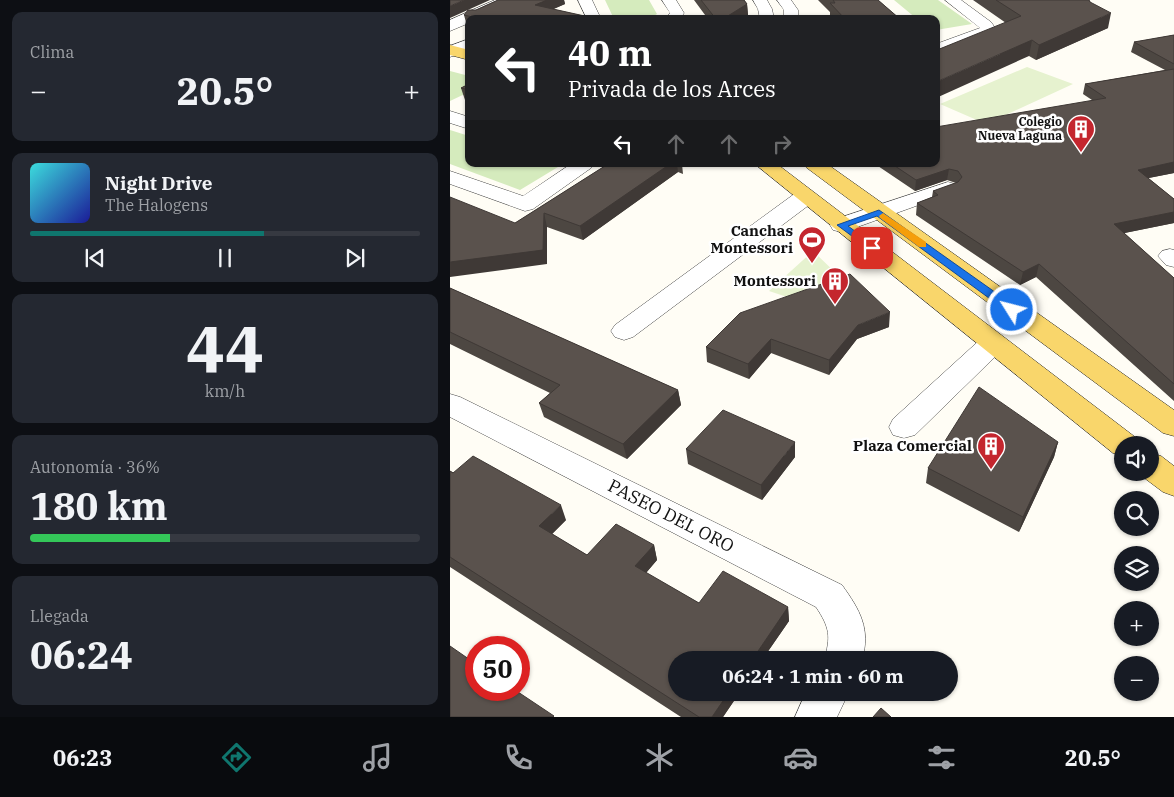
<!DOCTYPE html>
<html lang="es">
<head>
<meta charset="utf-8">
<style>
	body { margin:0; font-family:"IBM Plex Serif",serif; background:#242831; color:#f1f3f6; height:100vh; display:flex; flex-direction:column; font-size:19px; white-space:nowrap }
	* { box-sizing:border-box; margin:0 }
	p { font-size:16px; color:#9ea1a6 }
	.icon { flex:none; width:28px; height:28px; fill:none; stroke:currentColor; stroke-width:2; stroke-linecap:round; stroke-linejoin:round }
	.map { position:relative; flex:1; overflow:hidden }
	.side { display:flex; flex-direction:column; gap:12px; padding:12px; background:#0d0f14; width:450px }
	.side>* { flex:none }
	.banner { position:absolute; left:15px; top:15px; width:475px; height:152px; border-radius:10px; box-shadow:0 1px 4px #0004; background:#202124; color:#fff; overflow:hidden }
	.buttons { position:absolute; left:664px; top:436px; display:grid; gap:10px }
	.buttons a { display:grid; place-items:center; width:45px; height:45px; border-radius:50%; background:#171b24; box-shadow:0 1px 4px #0004; font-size:25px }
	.speed { position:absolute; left:15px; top:636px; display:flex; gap:10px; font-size:25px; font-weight:700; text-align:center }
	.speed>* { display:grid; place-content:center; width:65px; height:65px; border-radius:50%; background:#171b24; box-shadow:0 1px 4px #0004; line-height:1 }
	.speed .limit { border:8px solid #d22; background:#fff; color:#111 }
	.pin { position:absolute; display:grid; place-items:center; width:42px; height:42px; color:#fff; margin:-21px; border-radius:10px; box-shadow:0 2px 8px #0006 }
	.me { position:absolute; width:55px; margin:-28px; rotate:306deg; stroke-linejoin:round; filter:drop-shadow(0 0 4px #0008) }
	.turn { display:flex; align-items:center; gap:18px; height:105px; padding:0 20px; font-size:22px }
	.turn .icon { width:65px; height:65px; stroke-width:2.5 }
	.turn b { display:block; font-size:35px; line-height:42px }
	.lanes { display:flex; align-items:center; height:48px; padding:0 20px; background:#0003; justify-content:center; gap:25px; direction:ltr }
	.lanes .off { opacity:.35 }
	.big { font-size:38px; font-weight:700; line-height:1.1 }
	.side .widget { flex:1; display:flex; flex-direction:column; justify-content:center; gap:8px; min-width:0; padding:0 18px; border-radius:10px; background:#242831 }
	.side .dial { align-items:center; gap:0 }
	.dial b { font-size:65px; line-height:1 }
	.song { display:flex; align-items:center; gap:15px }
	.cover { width:60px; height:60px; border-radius:8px; background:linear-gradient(135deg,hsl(180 70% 55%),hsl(240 70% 35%)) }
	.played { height:5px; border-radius:2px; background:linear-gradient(90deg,#0f766e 60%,#363941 60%) }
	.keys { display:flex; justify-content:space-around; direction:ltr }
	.heat { display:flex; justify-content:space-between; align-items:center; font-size:28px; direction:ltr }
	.charge { height:8px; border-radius:4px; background:linear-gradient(90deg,#34c759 36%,#363941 0) }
	.trip { position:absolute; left:218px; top:651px; width:290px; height:50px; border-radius:25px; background:#171b24; box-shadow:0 1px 4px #0004; font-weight:700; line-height:50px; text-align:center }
	.tabs { display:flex; height:80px; justify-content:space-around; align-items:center; background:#090b0e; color:#9ea1a6 }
	.tabs .icon { width:35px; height:35px }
	.tabs .current { color:#0f766e }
	.tabs b { font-size:22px; color:#f1f3f6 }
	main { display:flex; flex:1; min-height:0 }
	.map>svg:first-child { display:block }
</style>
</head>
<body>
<main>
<section class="side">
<div class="widget"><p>Clima</p>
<div class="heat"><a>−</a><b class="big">20.5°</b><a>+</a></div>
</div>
<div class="widget">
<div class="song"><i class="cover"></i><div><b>Night Drive</b><p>The Halogens</p></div></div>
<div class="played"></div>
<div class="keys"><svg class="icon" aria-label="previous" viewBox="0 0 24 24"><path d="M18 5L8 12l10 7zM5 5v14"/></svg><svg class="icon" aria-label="pause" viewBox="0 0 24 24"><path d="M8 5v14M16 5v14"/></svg><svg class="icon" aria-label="next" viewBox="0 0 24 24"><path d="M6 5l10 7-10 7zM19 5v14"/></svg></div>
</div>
<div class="widget dial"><b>44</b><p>km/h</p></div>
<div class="widget"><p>Autonomía · 36%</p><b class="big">180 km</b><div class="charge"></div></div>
<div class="widget"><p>Llegada</p><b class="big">06:24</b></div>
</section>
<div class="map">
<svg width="724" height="717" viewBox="0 0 724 717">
	<rect width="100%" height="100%" fill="#fffdf5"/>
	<!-- green -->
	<path fill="#d5ebbd" d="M155,0h44l8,14 -9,5h-34z
		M444,0h44l34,24 -36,6v-11h-19z
		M0,71l19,5v16l-19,9z
		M0,130l19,6v28h81l8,3 -38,23 -70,-26z"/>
	<!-- pitch -->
	<path fill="#e6f2cf" d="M577,67l46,17 -87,40 -46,-20z
		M363,251l27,26 -53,20 -18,-6z"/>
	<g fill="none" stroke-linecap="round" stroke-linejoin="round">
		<!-- minor casing -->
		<g stroke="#444" stroke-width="1">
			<path id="minor" d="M45,0h19l-2,3 -34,16h-9v4l-19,8v-11z
				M128,0h14l9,19h-14z
				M212,0h14l8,13 -4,6h-15l5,-6z
				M303,0h14l5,9 2,10h-14l-2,-10z
				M327,0h14l7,10v9h-14v-9z
				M495,0h16l30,22 5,7 -7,7 -53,18v-10l44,-16z
				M19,39v11l-19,7v-11z
				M0,111l19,6v12l-19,-6z
				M121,164h23l-3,4 -58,41 -8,2 -75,-27v-13l73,25z
				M498,182l7,2 4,4 -4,4 -106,38 -8,2 -8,-2 -3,-5 3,-5z
				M355,191l8,1 3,5 -3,5 -180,135 -9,3 -9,-3 -4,-6 4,-6 182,-133z
				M720,249l4,1v17l-8,-2 -8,-9 4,-5z
				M543,334l10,3 3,6 -3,6 -88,86 -11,3 -11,-3 -4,-8 4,-8 90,-82z
				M0,394l10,3 382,188c18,25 29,44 20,75h-38c7,-23 6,-32 -8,-53l-366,-190z
				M356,692h43l-12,25h-42z"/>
		</g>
		<!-- major casing -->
		<g stroke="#222" stroke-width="1">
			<path id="major" d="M0,45l19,5v10l-19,-5z
				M305,164h22l358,273 4,8h-17v11l-9,-3z
				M354,164h23l347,246v26l-11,-3 -356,-265z
				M700,453l11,3 13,10v30l-11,-4 -24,-18 11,-2z"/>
		</g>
		<!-- minor -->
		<use href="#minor" fill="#fff" fill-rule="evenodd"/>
		<!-- major -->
		<use href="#major" fill="#f9d66b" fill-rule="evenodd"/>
	</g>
	<!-- wall -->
	<path fill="#4d4742" d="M48,0h66l1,4 -12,5 45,10h-129v7h-2l-3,-11z
		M244,0h50l3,4 1,11 -7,4h-33z
		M368,0h60l22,19h-70v-7z
		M523,0h116l19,28 -72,32 -7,-4 -92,-6 69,-27z
		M724,35v138l-26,5 26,21v24l-50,10 50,45v123l-138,-124 -16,8 -104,-70 1,-12 15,-6 1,-6 23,-8 -9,-3 -32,11 -40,-27h61l156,-64 -9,-6 2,-10 80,-14 -34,-18 3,-10z
		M19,84v17l-4,-1 -4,-12z
		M158,164h74l1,10 -5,-2 -95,68 -36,-13v37l-32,-41z
		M0,288l228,102 3,15 -54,54 -83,-42 -5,-14 11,-10 -100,-49z
		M290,313l149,14 -32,12 -28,36 -58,-22 -22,26 -42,-17 -1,-15z
		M608,442l-4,15 -35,75 -93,-49 2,-15z
		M236,449l109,8 -33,43 -74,-36z
		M0,471l116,49 -14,14 35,21 67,-10 3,15 -11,13 53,30 89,4 1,14 -27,39h-86v32h64l-17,25h-42l-231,-150z"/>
	<!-- shaded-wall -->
	<path fill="#3f3936" d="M14,0h26l-40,18v-12z
		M97,0h17l1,4 -27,12 -3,-11z
		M297,4l1,11 -7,4h-18z
		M661,13l-3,15 -72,32 3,-15z
		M582,40l-3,16 -93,42v-16z
		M724,162v11l-40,8 4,-11z
		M220,164h7l1,8 -95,68 -3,-14z
		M499,169l-2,11 -32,11 1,-11z
		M724,212v11l-64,13 4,-12z
		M94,213l3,14v37l-97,13v-15z
		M589,264l-3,13 -16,8 3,-13z
		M440,312l-1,15 -32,12 -28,36v-15l29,-35z
		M321,339v14l-22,26 -1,-15z
		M228,390l3,15 -54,54 -4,-15z
		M345,442v15l-33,43 -1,-15z
		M608,442l-4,15 -35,75 4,-15z
		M111,505l5,15 -21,21 -6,-15z
		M204,545l3,15 -18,21 -4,-15z
		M338,607l1,14 -27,39h-10z
		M279,692h11l-17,25h-11z"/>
	<!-- building -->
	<path fill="#5a524d" stroke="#3f3936" d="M0,0h14l-14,6z
		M48,0h49l-12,5 63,14h-117l-17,-4 4,-5h8z
		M251,0h43l3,4 -24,15h-7z
		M383,0h45l22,19h-55l-15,-16h5z
		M546,0h93l1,2 21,11 -72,32 -7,-5 -96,42v-33l1,1 84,-34z
		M724,35v29l-40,-22z
		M724,69v93l-36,8 36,29v13l-60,12 60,54v106l-135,-120 -16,8 -106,-69 21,-8 -5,-4 25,-9 4,-5 -4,-6 -9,-2 -33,11 -24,-16h44v-37l170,-29 -21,-14z
		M19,84v6l-8,-2z
		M158,164h62l-90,62 -36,-13 -1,37 -93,12v-65l65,26z
		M400,274l40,38 -32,13 -29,35 -58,-21 -23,25 -42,-17 34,-34z
		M0,288l228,102 -55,54 -84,-41 21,-18 -110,-53z
		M529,387l79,55 -35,75 -95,-49z
		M273,410l72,32 -34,43 -75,-36z
		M23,456l88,49 -22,21 48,29 29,-31 38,21 -19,21 64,37 24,-32 65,36 -36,53h-76v32h53l-17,25h-13l-249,-160v-86l3,2z
		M0,646l26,18v26h39l39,26 -1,1h-103z
		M431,708l10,9h-18z"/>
	<!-- route -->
	<path fill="#1a73e8" stroke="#114b97" d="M429,210l137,97 1,3 -1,2h-8l-131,-96 -29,10 27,20 1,2 -4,3 -35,-26z"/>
	<!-- slow -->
	<path fill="#f59e0b" d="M433,213l43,29v5h-7l-39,-29 -1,-2z"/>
	<!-- icons -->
	<defs>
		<g id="building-pin" transform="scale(1.4375)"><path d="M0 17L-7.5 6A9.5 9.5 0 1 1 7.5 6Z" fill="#c4262e" stroke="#fff"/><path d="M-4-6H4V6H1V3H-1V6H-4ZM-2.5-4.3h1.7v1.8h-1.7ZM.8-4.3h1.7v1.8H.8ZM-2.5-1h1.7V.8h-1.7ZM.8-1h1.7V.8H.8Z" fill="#fff"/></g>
		<g id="stadium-pin" transform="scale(1.4375)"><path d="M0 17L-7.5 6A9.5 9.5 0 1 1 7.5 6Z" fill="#c4262e" stroke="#fff"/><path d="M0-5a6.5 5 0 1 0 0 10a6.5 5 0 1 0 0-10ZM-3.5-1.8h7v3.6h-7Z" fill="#fff"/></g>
	</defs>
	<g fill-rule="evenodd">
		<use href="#building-pin" x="631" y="129"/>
		<use href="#stadium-pin" x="362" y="240"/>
		<use href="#building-pin" x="385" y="281"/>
		<use href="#building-pin" x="541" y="446"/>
	</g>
	<g text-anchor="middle" stroke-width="5" stroke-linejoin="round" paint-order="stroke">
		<!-- far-poi labels -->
		<g font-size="12" font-weight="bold" fill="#111" stroke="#fff" text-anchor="end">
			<text x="612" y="126">Colegio<tspan x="612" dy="14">Nueva Laguna</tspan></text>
		</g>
		<!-- poi labels -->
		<g font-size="15" font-weight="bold" fill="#111" stroke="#fff" text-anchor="end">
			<text x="343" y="236">Canchas<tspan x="343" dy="17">Montessori</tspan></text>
			<text x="366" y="286">Montessori</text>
			<text x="522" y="451">Plaza Comercial</text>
		</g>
		<!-- near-street labels -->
		<g font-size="18" fill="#111" stroke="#fff">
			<text transform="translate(221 516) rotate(27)" y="6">PASEO DEL ORO</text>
		</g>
	</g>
</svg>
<div class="buttons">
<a><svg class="icon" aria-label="sound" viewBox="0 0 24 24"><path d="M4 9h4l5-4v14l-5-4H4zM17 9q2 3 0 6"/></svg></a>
<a><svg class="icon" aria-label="search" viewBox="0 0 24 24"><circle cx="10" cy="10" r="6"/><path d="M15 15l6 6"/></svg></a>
<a><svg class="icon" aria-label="layers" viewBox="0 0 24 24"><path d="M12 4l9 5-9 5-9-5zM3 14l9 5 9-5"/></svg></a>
<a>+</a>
<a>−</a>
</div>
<div class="speed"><div class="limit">50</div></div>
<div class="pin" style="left:422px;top:248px;background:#d93025"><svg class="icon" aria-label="arrive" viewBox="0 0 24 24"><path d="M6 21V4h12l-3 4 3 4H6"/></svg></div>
<svg class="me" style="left:562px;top:310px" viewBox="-20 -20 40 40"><circle r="17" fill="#1a73e8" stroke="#fff" stroke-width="3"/><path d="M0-11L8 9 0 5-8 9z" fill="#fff"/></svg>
<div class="trip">06:24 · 1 min · 60 m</div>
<div class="banner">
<div class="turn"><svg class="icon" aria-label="left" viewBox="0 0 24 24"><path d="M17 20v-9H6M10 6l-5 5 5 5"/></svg><div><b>40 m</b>Privada de los Arces</div></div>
<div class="lanes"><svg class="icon" aria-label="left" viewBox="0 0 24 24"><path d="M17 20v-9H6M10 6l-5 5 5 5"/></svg><svg class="icon off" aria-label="ahead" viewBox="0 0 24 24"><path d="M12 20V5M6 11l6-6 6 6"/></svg><svg class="icon off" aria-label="ahead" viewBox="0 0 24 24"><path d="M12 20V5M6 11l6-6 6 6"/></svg><svg class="icon off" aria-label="right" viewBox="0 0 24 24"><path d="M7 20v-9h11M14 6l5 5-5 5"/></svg></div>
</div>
</div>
</main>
<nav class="tabs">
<b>06:23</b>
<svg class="icon current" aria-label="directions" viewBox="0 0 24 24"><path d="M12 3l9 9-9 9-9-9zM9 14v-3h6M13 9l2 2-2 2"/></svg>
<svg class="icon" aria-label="music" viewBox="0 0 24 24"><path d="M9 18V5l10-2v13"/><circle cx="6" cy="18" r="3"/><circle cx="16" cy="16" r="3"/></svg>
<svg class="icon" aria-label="phone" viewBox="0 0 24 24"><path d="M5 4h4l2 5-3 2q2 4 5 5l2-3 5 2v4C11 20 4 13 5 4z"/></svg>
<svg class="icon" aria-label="climate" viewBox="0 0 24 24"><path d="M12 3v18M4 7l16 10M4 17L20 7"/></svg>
<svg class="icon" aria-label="car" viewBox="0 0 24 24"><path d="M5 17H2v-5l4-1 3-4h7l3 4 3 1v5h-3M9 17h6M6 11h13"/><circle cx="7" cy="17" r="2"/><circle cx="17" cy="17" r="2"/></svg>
<svg class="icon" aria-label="filters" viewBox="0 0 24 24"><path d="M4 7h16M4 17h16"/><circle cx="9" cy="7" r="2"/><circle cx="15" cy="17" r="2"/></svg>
<b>20.5°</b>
</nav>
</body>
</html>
